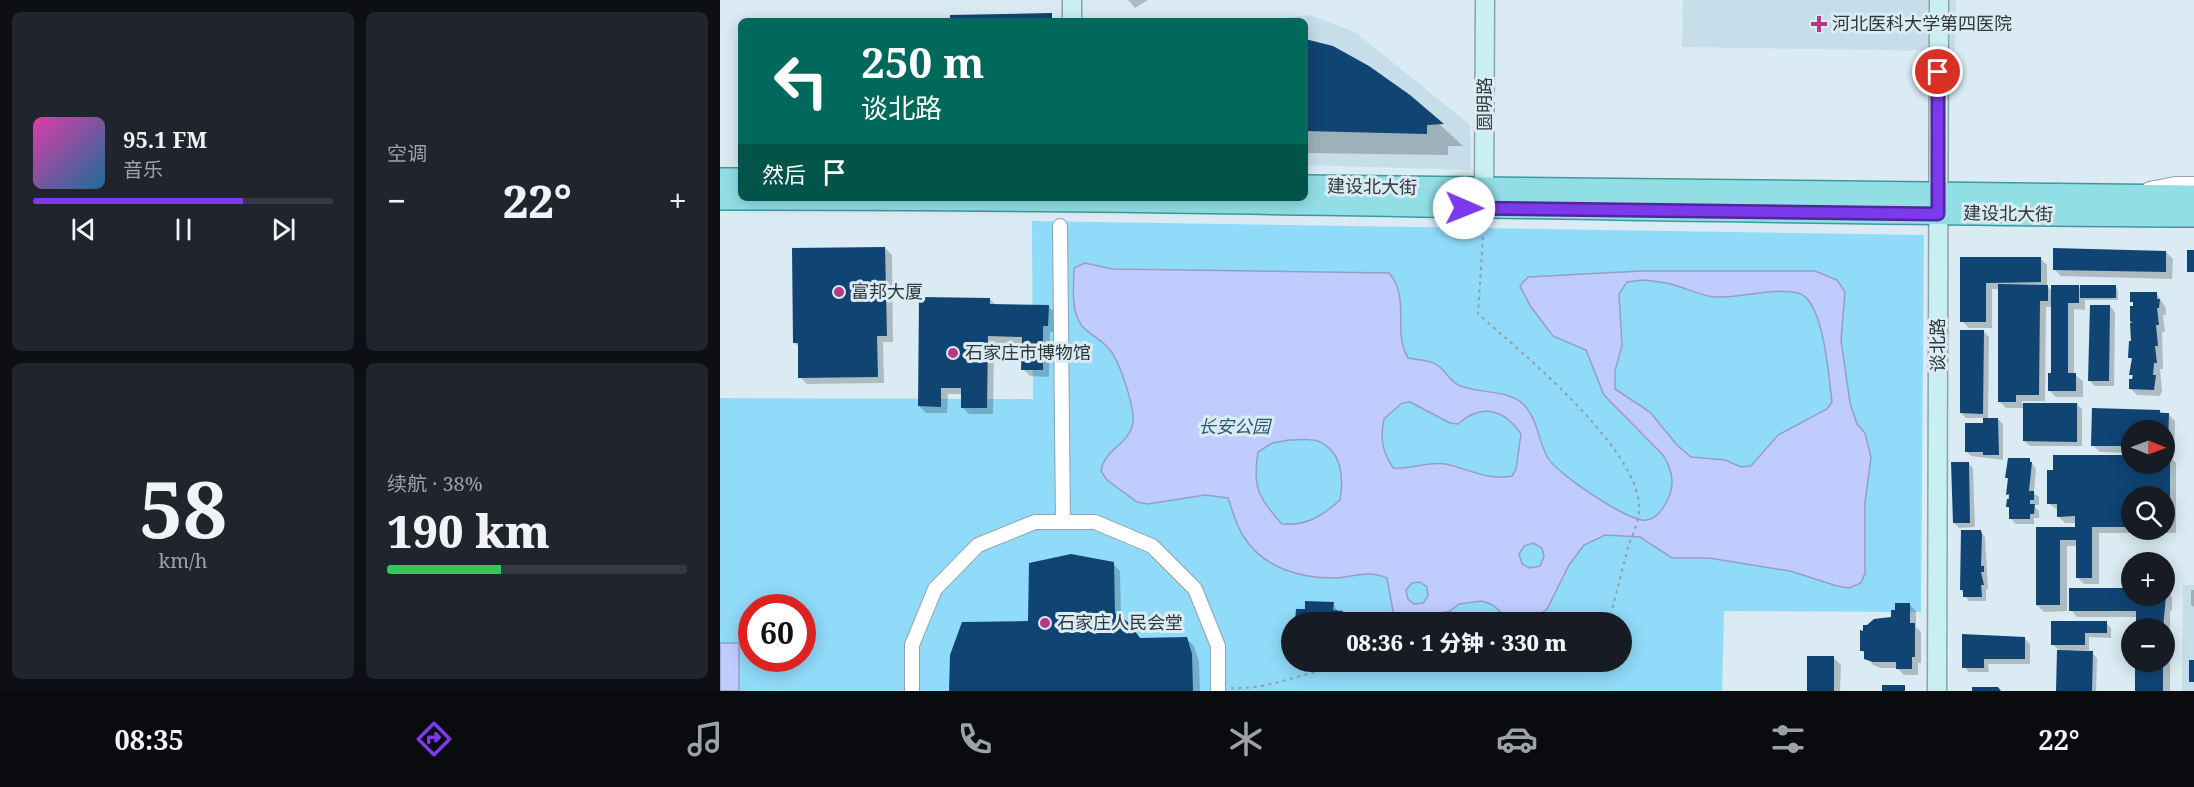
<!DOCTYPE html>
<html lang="zh">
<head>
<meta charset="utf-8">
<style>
	body { margin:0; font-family:"Noto Serif","Noto Sans SC",serif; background:#20242c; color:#f1f3f6; height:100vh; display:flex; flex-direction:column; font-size:22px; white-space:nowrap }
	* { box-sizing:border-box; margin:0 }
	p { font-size:20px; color:#9ea1a6 }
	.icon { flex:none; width:33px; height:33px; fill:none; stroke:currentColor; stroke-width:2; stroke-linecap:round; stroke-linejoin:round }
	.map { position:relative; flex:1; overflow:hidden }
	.details { display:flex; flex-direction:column; gap:12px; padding:12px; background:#0d0f14; width:720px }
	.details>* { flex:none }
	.top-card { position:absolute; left:18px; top:18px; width:570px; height:183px; border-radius:9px; box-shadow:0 3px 15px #0003; background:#00695c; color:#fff; overflow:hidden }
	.needle { width:39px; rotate:91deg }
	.controls { position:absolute; left:1401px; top:420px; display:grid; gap:12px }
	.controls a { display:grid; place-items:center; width:54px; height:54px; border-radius:50%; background:#171b24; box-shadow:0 3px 15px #0003; font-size:30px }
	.speed { position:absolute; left:18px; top:594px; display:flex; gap:12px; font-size:30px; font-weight:700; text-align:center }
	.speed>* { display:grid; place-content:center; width:78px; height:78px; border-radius:50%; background:#171b24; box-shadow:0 3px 15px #0003; line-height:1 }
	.speed .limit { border:9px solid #d22; background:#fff; color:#111 }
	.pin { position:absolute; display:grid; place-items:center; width:51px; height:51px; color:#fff; margin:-26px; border:3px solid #fff; border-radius:50%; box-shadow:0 2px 6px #0007 }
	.me { position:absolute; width:66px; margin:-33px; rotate:91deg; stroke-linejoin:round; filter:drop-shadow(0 0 4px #0008) }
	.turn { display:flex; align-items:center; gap:21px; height:126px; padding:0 24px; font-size:27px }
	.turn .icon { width:78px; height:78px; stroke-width:2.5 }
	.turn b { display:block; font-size:42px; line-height:51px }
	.then { display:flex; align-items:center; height:57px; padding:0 24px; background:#0003; gap:12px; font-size:22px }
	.big { font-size:45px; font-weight:800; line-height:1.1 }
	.details .widget { flex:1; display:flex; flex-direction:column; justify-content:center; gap:9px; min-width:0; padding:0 21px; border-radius:9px; background:#20242c }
	.details .dial { align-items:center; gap:0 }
	.dial b { font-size:78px; line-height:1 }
	.song { display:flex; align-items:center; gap:18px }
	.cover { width:72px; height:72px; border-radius:9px; background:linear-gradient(135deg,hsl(320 70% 55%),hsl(200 70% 35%)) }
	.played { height:6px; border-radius:3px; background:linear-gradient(90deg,#7c3aed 70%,#363941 70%) }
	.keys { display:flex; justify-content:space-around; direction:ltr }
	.heat { display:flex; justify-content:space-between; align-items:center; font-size:33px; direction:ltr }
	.charge { height:9px; border-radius:4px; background:linear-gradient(90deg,#34c759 38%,#363941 0) }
	.details .tiles { flex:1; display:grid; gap:12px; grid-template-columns:repeat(2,1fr) }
	.trip { position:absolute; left:561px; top:612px; width:351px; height:60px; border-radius:30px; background:#171b24; box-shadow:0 3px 15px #0003; font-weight:800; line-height:60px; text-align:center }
	.dock { display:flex; height:96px; justify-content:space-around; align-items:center; background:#090b0e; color:#9ea1a6 }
	.dock .icon { width:42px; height:42px }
	.dock .selected { color:#7c3aed }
	.dock b { font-size:27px; color:#f1f3f6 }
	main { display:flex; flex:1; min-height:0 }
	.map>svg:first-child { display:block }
</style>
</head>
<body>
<main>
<section class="details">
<div class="tiles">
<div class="widget">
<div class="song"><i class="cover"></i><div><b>95.1 FM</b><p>音乐</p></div></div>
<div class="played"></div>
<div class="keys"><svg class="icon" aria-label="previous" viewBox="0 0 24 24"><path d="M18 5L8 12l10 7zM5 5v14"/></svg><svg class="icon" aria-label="pause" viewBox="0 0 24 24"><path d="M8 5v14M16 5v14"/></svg><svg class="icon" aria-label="next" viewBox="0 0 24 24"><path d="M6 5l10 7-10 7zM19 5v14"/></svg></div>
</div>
<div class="widget"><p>空调</p>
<div class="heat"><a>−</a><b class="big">22°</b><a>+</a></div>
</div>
<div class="widget dial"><b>58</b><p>km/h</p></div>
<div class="widget"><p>续航 · 38%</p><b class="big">190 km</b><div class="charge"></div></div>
</div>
</section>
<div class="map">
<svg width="1474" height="691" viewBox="0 0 1474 691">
	<rect width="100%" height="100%" fill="#daebf3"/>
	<!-- built -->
	<path fill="#c5dee9" d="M963,0h273l-1,51 -273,-4z
		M589,15l46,17 115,93 1,45 -166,-5v-144h-42z
		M1463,585h11v106h-12z"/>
	<!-- green -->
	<path fill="#90dafa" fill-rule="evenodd" d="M312,221l892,14 -3,377 -197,-1 -2,80h-1002v-293l313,1zM32,608h50v50h-50zM572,622h330v40h-330z"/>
	<!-- water -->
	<path fill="#c0ccff" stroke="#959fc4" stroke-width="1.5" fill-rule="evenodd" d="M365,263l27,6 277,4c22,25 3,59 19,85 13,2 25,2 34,11 5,5 10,13 16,16 20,9 49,4 65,19 15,14 15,38 25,54 8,15 83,66 99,62 12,-2 19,-16 23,-26 5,-14 0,-28 -7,-39l-59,-60 -18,-45 -33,-14 -22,-29 -11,-21 8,-9 114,-6h173l22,9 8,12 -4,48 9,63 7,21 8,9 6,24 -6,46v70l-4,10 -12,5 -12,-2 -47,-15 -81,-13h-37l-32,-21 -35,-2 -21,10 -15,20 -22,44 -19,13 -18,-1 -17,-16 -11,-4 -23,3 -9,7 -22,5 -9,6h-24l-8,-44c-18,-8 -31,-2 -50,0 -35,1 -74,-10 -93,-41 -8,-11 -11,-26 -16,-39l-23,-3 -57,9 -11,-2 -30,-22 -6,-9c4,-23 28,-26 32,-48 2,-15 -13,-61 -23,-73 -7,-10 -20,-15 -28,-24 -12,-16 -8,-40 -8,-58zM924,280c9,1 19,2 27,4 15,4 30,12 44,13 27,1 57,-10 83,-4 26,6 31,86 34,109l-5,7 -49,26 -27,31 -10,1 -16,-7 -34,-3 -14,-12 -27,-33 -35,-23v-18l7,-26 -3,-51 8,-12zM690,402l40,21 8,1c23,-21 46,-15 63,10l-5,35 -4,7c-23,5 -44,-7 -66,-12 -18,-3 -35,6 -53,4 -11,-17 -13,-29 -9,-49l18,-16zM569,440c8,0 21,-2 29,1 24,10 26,37 22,59 -18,16 -33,26 -58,24 -23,-26 -30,-36 -24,-72l14,-9zM813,543l9,5 2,9 -4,9 -10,2 -8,-4 -3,-10 5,-8zM700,582l7,5 1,9 -5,7 -9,1 -6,-5 -2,-9 6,-7z
		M0,643h19v48h-19z"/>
	<!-- shadow -->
	<path fill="#0003" fill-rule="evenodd" d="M408,0h20l-13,8z
		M585,41l104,55 54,50h-15v9l-143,-2z
		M165,248l7,7 1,87h-10l1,41 -77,1 -7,-7 -1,-30 -5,-5z
		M1446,252l7,7 -1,20 -111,-3 -7,-7z
		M1320,258l7,7v21l6,6 25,-6 3,3 34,-3 3,4v10h-33v10l-11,-1v65l9,7v16h-27l-7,-7 3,-16 1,-67h-7l-1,94h-23v3h55l5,5v37h-52l-6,-5 1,-33h-19l-7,-7 1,-112h-8v39h-23l-7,-7 -1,-62z
		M1437,294l9,14v7h-3l2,17h-3l1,37h-3l2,22 -2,5 -23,-1 -7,-7 4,-10 -4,-4 3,-14 -3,-3 5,-32 -1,-21 -2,-2z
		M270,299l6,6 52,1 7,7v19h-5l-1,45 -19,-1 -7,-7v-26h-29l-1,71h-24l-7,-7v-13h-14l-1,19h-21l-7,-7z
		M1390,306l5,6 -1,74h-19l-5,-5z
		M1264,332l5,5 -1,82h10l5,5v36l-32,-4 -5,-5 18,-27v-6h-18l-5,-5z
		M1439,411l9,3 7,7 -1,32h-8l10,10v70h-77v51h-15l-7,-7v-31h-10v65l-23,1 -7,-7v-77l40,1v-6h-12l-7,-7v-6l-10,-7 84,-39h32v-34h-32v23l-32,-1 -7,-7zM1412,496h32v34h-32z
		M1309,459l7,10 -2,24 5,4v8h-6l6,6v7h-5v6h-18l-5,-5v-9l-3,-3 1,-27 -2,-2z
		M1248,463l5,5 2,59 -16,1 -5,-5z
		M1260,531l5,6 3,52h-2v12h-17l-8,-11z
		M351,556l42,8 7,7 1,48 20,21 46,-1 7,7 5,16 1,29h-249l78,-69 1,-58z
		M1446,590l6,7v14h-2v80h-34v-29h28v-34h-27v-11h-60l-6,-7 61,-14h32z
		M1471,590h3v17l-3,-2z
		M613,603l5,9 10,5v5h-51v-11z
		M1189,604l7,7v16l5,5v31h-3v12h-14l-7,-7h-16l-8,-3 -11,-15v-19l12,-11 18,-1z
		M1386,623l5,5v10l-22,-1v13h-16v2l19,1 5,5 -1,33h-38l1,-41 -7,-6z
		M1305,639l5,5v20h-42l1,8h-20l-5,-5z
		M1114,658l7,7 -1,26h-32z"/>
	<!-- building -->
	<path fill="#104473" d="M332,13v8h-102v-6z
		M585,39l28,7 36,20 41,29 34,29 -17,1v9l-122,-3z
		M165,247l2,89h-10l1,41 -80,1v-35h-5l-1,-95z
		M1333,248l113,3v21l-113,-2z
		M1467,250h7v22h-7z
		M1240,257h81v25l-55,1v39h-26z
		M1278,284l50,1v16h-8l-1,94h-23v7h-18z
		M1331,285h28v18h-11v70h8v18h-28v-18h3z
		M1360,285h36v13h-36z
		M1410,292h27v7h3l-1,9h-2l2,17h-3l2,21h-3l2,17h-3l-1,12h3l-2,15 -25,-1v-10h3l1,-4h-4l3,-17h-4l1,-17h2l-1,-18h2l-2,-2v-15h3v-4h-3z
		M199,297l71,1v6l59,1 -1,21h-5v44h-22l1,-33 -34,-1 -1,72h-26v-20h-20v19l-23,-1z
		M1370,305h20l-1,76h-21z
		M1240,330h24l-1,84 -23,-1z
		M1303,403h54v39l-54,-1z
		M1372,408l68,2v3h9l-1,34h-4v-17h-32v16h-41z
		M1263,418h15l1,37h-16v-3h-18v-29h18z
		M1444,454h6v73h-6v-31h-32v31h-40v51h-16v-38h-16v65h-24v-78h39v-11l-18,1v-13h-10v-34h6v-15h79v9h32z
		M1288,458h22v4h2l-3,29h5v9h-4v4h5l-1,10h-4v5h-21v-12h-3l1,-8h2v-5l-3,1 2,-17h-3z
		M1231,462h18l1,61h-17z
		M1241,530h20l1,5 -1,31h3v6h-3l3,13h-3l1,12h-19v-7h-3z
		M351,554l43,8 1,51 14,10 11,15 47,-1 5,17 1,37h-244l1,-36 12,-33 66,-1 1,-58z
		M1349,588h63v8h34l-3,32h-27v-17h-67z
		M585,601l29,1 -1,8 10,1v11h-48l1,-13h9z
		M1175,603h15v20h5v34h-3v12h-16v-7h-23l-9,-3v-8h-4v-21l3,1v-6h4l7,-6 17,-2v-7h4z
		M1331,621h56v12h-22v12h-34z
		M1242,634l63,3v22h-41v9h-22z
		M1337,650l36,1 -1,40h-36z
		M1087,656h27v35h-27z
		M1469,660h5v22h-5z
		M1415,662h28v29h-28z
		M1162,685h23v6h-23z
		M1252,687h26l3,4h-29z"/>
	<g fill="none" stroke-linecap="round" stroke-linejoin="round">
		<!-- street casing -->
		<g stroke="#91a1a8" stroke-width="16">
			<path id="street" d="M1429,189l26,-5h19
				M340,226l3,296
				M192,691v-46l23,-56 43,-44 57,-23h60l57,24 43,43 23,57v45"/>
		</g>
		<!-- secondary casing -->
		<g stroke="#91a1a8" stroke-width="21">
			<path id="secondary" d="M352,0v21
				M764,201l1,-201
				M1217,691l2,-691"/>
		</g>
		<!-- primary casing -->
		<g stroke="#40979d" stroke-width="24">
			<path id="primary" d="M0,179h21
				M585,186l889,10
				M0,199c491,-1 983,15 1474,17"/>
		</g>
		<!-- path -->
		<path stroke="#909da2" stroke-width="2" stroke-dasharray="3 4.5" stroke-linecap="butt" d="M764,222l-6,92c43,38 167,139 161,198 -1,12 -7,24 -11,35 -6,25 -13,50 -19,75
			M511,688c41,1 63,-13 100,-19 30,-5 62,-3 92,-1l2,-6"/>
		<!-- street -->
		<use href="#street" stroke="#fff" stroke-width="14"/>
		<!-- secondary -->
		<use href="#secondary" stroke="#c8eff2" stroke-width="18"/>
		<!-- primary -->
		<use href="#primary" stroke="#91dfe5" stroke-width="21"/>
	</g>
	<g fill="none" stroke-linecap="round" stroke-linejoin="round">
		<!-- route casing -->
		<g stroke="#51269a" stroke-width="15">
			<path id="route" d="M744,208l474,6v-142"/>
		</g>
		<!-- route -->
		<use href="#route" stroke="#7c3aed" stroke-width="10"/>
	</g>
	<!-- markers -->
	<g fill="#b73986" stroke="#daebf3" stroke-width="2">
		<path d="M1096 15h6v6h6v6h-6v6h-6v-6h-6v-6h6z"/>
		<circle cx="119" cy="292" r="6"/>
		<circle cx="233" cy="353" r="6"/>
		<circle cx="325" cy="623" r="6"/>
	</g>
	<g text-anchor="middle" stroke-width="6" stroke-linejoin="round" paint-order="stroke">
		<!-- poi labels -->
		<g font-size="18" fill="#30373a" stroke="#daebf3" text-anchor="start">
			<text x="1112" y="30">河北医科大学第四医院</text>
			<text x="131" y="298">富邦大厦</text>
			<text x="245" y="359">石家庄市博物馆</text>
			<text x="337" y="629">石家庄人民会堂</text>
		</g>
		<!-- street labels -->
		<g font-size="18" fill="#30373a" stroke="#daebf3">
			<text transform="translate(765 104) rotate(-90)" y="6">圆明路</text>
			<text transform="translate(652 187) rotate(1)" y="6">建设北大街</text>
			<text transform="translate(1288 214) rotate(1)" y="6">建设北大街</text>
			<text transform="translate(1218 345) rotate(-90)" y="6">谈北路</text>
		</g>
		<!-- park labels -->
		<g font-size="18" font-style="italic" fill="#2b5b6e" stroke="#daebf3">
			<text x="514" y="433">长安公园</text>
		</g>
	</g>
</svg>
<div class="controls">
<a><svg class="needle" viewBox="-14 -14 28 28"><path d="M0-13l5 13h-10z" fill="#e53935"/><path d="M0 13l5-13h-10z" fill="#9ea1a6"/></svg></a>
<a><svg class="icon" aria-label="search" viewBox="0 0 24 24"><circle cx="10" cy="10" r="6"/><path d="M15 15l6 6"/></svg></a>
<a>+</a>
<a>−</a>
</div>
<div class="speed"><div class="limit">60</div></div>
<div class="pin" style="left:1218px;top:72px;background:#d93025"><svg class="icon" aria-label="arrive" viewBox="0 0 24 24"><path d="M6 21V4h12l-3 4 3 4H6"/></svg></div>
<svg class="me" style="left:744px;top:208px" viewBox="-20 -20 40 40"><circle r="19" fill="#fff"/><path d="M0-13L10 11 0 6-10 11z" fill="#7c3aed"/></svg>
<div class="trip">08:36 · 1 分钟 · 330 m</div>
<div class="top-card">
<div class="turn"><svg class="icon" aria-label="left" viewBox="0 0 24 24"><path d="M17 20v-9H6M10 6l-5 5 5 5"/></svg><div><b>250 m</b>谈北路</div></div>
<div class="then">然后<svg class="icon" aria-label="arrive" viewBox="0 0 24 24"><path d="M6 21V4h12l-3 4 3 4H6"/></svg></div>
</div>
</div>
</main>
<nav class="dock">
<b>08:35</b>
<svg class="icon selected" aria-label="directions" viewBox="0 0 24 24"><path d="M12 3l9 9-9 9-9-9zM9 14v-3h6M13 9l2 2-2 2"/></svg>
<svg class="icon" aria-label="music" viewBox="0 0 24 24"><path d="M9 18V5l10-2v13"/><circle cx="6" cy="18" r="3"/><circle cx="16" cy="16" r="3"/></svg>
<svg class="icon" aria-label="phone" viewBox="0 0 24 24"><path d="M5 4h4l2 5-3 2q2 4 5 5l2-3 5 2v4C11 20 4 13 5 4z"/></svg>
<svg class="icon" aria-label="climate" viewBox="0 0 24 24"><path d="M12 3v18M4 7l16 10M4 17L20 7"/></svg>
<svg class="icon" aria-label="car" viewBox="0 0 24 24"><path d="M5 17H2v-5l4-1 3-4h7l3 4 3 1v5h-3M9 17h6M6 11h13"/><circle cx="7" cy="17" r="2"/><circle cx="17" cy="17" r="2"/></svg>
<svg class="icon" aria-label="filters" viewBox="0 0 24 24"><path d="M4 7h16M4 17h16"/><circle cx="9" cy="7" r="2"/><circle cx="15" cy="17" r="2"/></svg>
<b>22°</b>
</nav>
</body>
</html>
